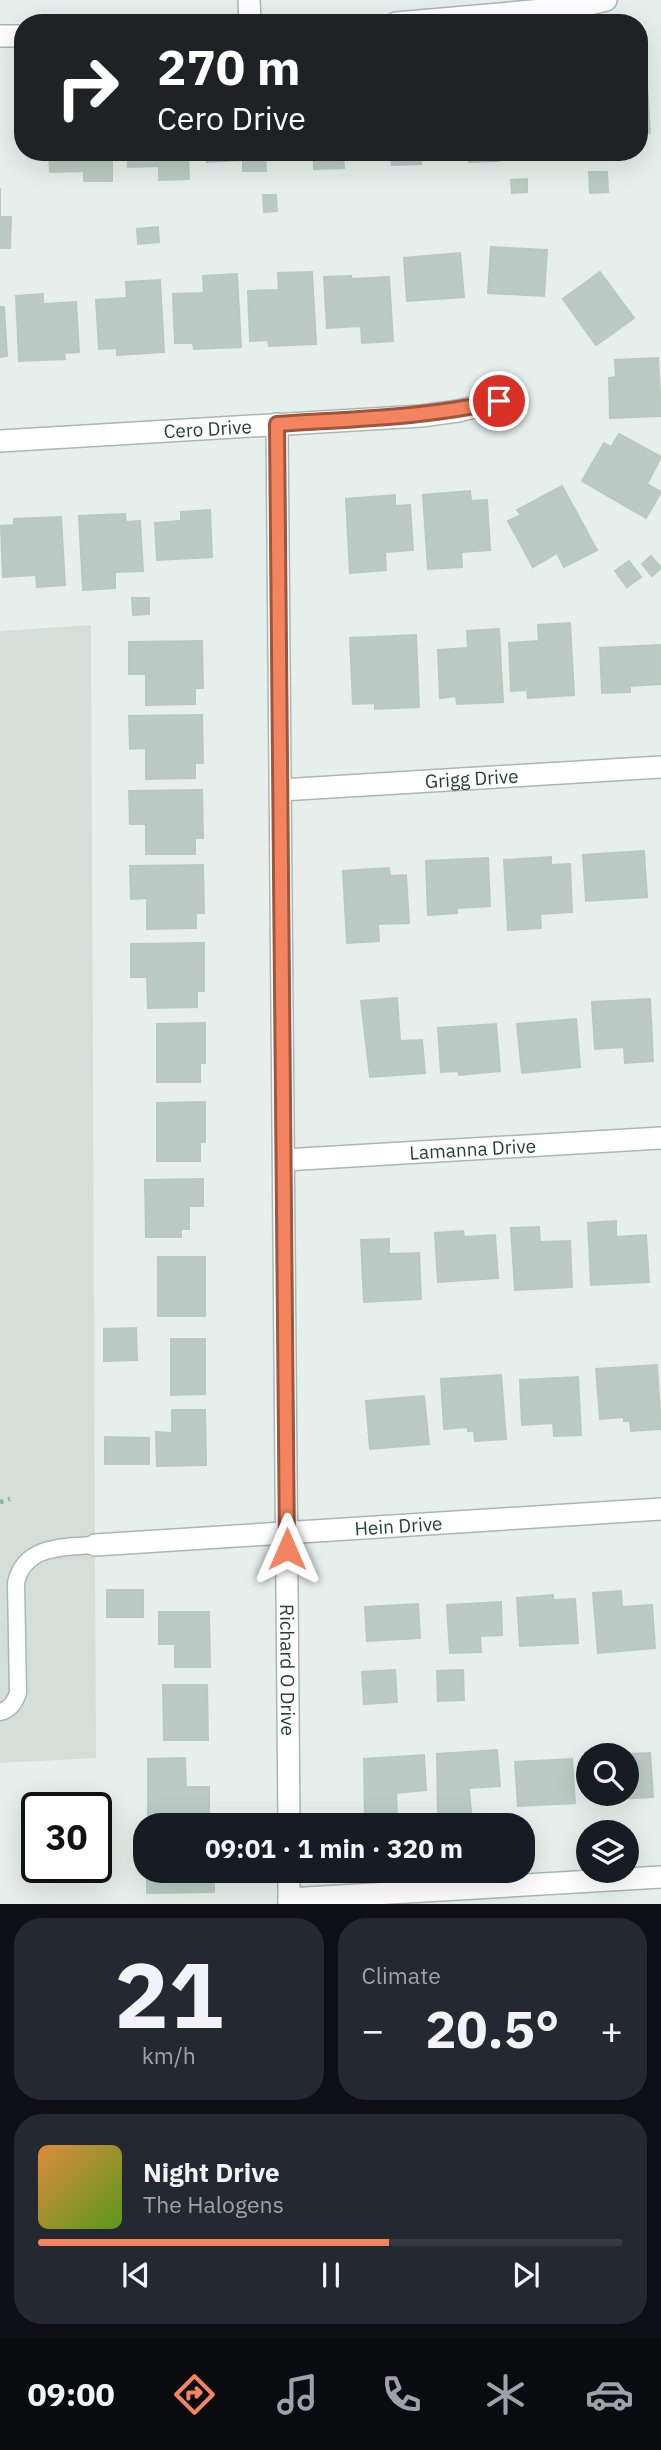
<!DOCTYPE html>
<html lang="en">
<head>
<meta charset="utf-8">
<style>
	body { margin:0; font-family:"IBM Plex Sans",sans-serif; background:#242831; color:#f1f3f6; height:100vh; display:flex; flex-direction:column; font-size:26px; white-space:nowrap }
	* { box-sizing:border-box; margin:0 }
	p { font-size:23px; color:#9ea1a6 }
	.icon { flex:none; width:38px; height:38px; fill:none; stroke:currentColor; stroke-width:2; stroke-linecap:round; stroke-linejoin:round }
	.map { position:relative; height:1904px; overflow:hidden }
	.panel { display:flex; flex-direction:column; gap:14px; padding:14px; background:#0d0f14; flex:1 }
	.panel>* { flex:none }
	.hud { position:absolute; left:14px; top:14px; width:634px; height:147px; border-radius:28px; box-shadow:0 7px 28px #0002; background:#202124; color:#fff; overflow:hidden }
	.controls { position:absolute; left:576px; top:1743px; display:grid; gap:14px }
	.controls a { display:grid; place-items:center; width:63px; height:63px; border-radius:50%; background:#171b24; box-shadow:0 7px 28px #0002; font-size:35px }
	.speed { position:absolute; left:21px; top:1792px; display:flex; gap:14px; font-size:35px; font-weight:700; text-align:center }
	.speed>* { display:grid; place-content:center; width:91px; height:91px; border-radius:50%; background:#171b24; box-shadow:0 7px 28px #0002; line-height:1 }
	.speed .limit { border:4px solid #111; border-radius:10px; background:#fff; color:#111 }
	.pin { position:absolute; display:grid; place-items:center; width:60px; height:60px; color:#fff; margin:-30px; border:4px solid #fff; border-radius:50%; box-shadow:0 2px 7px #0007 }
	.me { position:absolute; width:77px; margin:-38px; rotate:0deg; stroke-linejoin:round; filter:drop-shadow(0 0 5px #0008) }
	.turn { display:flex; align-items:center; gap:24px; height:147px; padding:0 28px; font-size:32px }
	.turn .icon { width:91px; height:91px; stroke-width:2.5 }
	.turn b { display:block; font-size:49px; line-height:60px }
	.big { font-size:52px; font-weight:800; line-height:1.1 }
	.panel .widget { flex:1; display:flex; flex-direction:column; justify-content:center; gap:10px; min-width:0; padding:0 24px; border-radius:28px; background:#242831 }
	.panel .dial { align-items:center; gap:0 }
	.dial b { font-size:91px; line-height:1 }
	.song { display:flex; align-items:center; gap:21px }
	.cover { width:84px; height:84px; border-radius:10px; background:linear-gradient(135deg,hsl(30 70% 55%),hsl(90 70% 35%)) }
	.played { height:7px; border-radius:4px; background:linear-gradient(90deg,#f4845f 60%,#363941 60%) }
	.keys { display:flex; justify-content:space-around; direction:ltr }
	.heat { display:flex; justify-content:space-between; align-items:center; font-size:38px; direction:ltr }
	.panel .tiles { flex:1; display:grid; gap:14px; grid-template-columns:1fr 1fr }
	.widget:last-child { grid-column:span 2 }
	.trip { position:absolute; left:133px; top:1813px; width:402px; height:70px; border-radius:28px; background:#171b24; box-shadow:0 7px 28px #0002; font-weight:800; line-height:70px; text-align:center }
	.tab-bar { display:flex; height:112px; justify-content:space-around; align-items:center; background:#090b0e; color:#9ea1a6 }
	.tab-bar .icon { width:49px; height:49px }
	.tab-bar .on { color:#f4845f }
	.tab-bar b { font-size:32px; color:#f1f3f6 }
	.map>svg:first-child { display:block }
</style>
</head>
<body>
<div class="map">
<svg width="661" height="1904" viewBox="0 0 661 1904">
	<rect width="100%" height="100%" fill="#e6efeb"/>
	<!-- built -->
	<path fill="#d4dfda" d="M91,625l5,1133 -96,5v-1132z"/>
	<!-- building -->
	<path fill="#bbcac4" stroke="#b8c9c2" stroke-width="2" d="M639,83h8l3,50 -11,1z
		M49,152h63v29h-28v-10l-34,1z
		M127,152h61l1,27 -30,1v-14l-31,1z
		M207,152h58l1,19h-23v-11l-36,2z
		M282,152h61l1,16 -30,1v-14l-32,1z
		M391,152h30v12l-29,1z
		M469,152h29l1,9 -30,1z
		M589,172h18l1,20 -18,1z
		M527,179v13l-15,1 -1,-13z
		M0,188v29h11l-1,31h-10z
		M263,195h13l1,16 -13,1z
		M158,227l1,15 -21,2 -1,-15z
		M491,247l56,3 -3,46 -56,-3z
		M460,253l4,44 -57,4 -3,-43z
		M312,272l4,72 -47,2 -1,-6 -18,1 -2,-50 31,-1 -1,-17z
		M600,272l34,46 -38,27 -33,-46z
		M237,274l4,73 -47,2 -1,-6h-18l-2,-49 31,-1 -1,-17z
		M351,276v3l38,-2 4,64 -31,2 -1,-17 -34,2 -3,-51z
		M160,280l4,72 -47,3v-7l-18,1 -3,-49 31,-2 -1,-16z
		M43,294v10l33,-2 3,50 -15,1 1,6 -46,2 -3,-65z
		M0,307h4l3,49 -7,1z
		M658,358l3,58 -51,2 -1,-40 7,-1 -1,-17z
		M619,434l42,23 -14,27 14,8 -15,26 -64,-37 22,-38 7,4z
		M562,486l35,64 -33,17 -7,-14 -24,14 -25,-46 13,-6 -4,-5z
		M470,491l1,10 16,-1 3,50 -29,2 1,15 -34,2 -5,-74z
		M395,495v11l15,-1 3,45 -28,2 1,18 -36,3 -4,-74z
		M210,510l2,47 -55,3 -2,-37 26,-2v-9z
		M125,514l1,8 14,-1 3,50 -28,1v16l-32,2 -4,-74z
		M61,517l4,68 -28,2 -1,-12 -33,2 -2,-51 13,-1v-6z
		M651,556l10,12 -9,8 -10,-12z
		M629,561l12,16 -14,10 -12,-16z
		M132,598h17v16l-16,1z
		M570,623l4,72 -46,3 -1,-8 -16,1 -2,-48 30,-2 -1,-16z
		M499,629l4,73 -46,2 -1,-8 -16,2 -2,-48 30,-2 -1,-17z
		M416,635l3,72 -44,2v-6l-22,1 -3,-66z
		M202,641l1,47h-8v16l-49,1v-31h-17v-32z
		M661,645v39l-31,2v6l-28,1 -2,-45z
		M202,715l1,48h-8v15l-49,1v-31l-16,1 -1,-33z
		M202,790l1,48h-8v16h-49v-30h-16l-1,-33z
		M644,851l3,46 -61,4 -3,-46z
		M551,857v8l19,-1 2,48 -32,2 1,14 -33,2 -4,-70z
		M488,858l2,48 -33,2v5l-29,2 -2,-54z
		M203,865l1,48h-8v15l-49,1v-31l-16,1 -1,-33z
		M389,868l1,8 16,-1 3,48 -31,1 1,17 -32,2 -4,-72z
		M204,943v48h-7v16l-49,1 -1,-31h-16v-33z
		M397,998l3,43 22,-1 3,33 -55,4 -9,-76z
		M650,999l3,62 -28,2 -1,-16 -29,2 -3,-47z
		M576,1019l4,48 -58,6 -5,-49z
		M205,1023v40h-5v19h-43v-58z
		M496,1024l4,47 -41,4 -1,-4 -17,1 -3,-44z
		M205,1102v40h-5v19h-43v-58z
		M203,1179v27h-14v23h-8v8h-35l-1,-57z
		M616,1221v16l30,-2 3,47 -58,3 -3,-62z
		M539,1227l1,15 30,-1 2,46 -57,3 -4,-62z
		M463,1231l1,6 31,-2 3,43 -60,4 -3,-49z
		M389,1239v15l30,-1 2,46 -57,3 -3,-62z
		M158,1257h47v59h-47z
		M136,1328l1,32 -33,1v-32z
		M171,1339h34v55l-34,1z
		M657,1365l4,64 -30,2 -1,-10h-6v-4l-24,2 -4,-50z
		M501,1375l5,64 -31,2 -1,-10h-6v-4l-24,2 -3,-50z
		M578,1377l3,58 -27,1 -1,-13 -31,2 -2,-45z
		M424,1396l5,48 -59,5 -4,-48z
		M172,1410h33l1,55 -49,1 -1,-34 16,1z
		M105,1437l44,1v26h-44z
		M107,1590h36v27h-36z
		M621,1591l1,16 30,-2 3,43 -57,5 -5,-60z
		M553,1595v5l22,-1 3,44 -58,3 -3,-48z
		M501,1602l1,33 -22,1 1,16 -31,1 -3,-48z
		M418,1604l2,34 -53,3 -2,-34z
		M159,1612h50l1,55h-35v-23h-16z
		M395,1670l2,32 -33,2 -2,-32z
		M463,1670l1,30 -26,1 -1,-30z
		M163,1685h44l1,55h-44z
		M497,1750l3,36 -31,2 2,24 -33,2 -1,-60z
		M650,1753l3,44 -57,3 -1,-6h31v-39h-19z
		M424,1755l2,35 -30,3 1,24 -32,2 -1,-60z
		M185,1758l1,29h23v35h-28v-6l-33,1v-58z
		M572,1759l3,44 -57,3 -3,-44z
		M147,1871h67v21l-67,1z"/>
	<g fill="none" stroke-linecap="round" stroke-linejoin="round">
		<!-- service casing -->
		<g stroke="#a8b8b2" stroke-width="19">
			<path id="service" d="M0,1712c10,-2 15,-10 18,-19l-2,-110c8,-38 48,-36 79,-38"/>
		</g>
		<!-- minor casing -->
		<g stroke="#a8b8b2" stroke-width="24">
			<g id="minor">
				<path d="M249,0l1,23"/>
				<path d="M396,23l181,-16 29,-7"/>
				<path d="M0,36h23"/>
				<path id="s1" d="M277,424l12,1401"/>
				<path id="s2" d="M0,441l421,-25 37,-5 41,-10"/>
				<path id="s3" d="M281,790l380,-23"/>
				<path id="s4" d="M284,1160l377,-22"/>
				<path id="s5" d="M95,1545l566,-36"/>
				<path d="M289,1871v33"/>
				<path d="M289,1899l372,-22"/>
			</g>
		</g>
		<!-- path -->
		<path stroke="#86b3a5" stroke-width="4.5" stroke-dasharray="3.5 5" stroke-linecap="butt" d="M0,1502l10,-3"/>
		<!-- service -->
		<use href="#service" stroke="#fff" stroke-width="16"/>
		<!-- minor -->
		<use href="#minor" stroke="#fff" stroke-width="21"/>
	</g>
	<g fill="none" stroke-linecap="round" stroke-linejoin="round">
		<!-- route casing -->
		<g stroke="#9f563e" stroke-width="18">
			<path id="route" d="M287,1549l-10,-1125c74,-5 149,-6 222,-23"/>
		</g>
		<!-- route -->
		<use href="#route" stroke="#f4845f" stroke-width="12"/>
	</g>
	<g text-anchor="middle" stroke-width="6" stroke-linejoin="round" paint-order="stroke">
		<!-- street labels -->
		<g font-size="19" fill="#24423a" stroke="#f7fbf9">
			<text dy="7" stroke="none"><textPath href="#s2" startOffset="208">Cero Drive</textPath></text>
			<text dy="7" stroke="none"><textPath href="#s3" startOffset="191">Grigg Drive</textPath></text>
			<text dy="7" stroke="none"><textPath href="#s4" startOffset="189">Lamanna Drive</textPath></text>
			<text dy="7" stroke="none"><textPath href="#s5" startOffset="304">Hein Drive</textPath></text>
			<text dy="7" stroke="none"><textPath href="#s1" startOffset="1246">Richard O Drive</textPath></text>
		</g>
	</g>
</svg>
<div class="controls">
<a><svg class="icon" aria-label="search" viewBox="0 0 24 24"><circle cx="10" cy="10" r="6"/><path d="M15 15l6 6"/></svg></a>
<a><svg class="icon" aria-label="layers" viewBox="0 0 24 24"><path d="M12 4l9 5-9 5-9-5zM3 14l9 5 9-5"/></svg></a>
</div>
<div class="speed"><div class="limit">30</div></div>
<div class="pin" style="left:499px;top:401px;background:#d93025"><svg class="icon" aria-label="arrive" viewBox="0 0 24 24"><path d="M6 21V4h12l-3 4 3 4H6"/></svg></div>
<svg class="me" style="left:287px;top:1549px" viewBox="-20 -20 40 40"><path d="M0-17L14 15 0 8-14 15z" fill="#f4845f" stroke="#fff" stroke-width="4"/></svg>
<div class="trip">09:01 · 1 min · 320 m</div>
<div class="hud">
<div class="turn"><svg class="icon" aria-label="right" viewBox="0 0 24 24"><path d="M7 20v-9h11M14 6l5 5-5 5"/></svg><div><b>270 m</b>Cero Drive</div></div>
</div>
</div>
<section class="panel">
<div class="tiles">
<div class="widget dial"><b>21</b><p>km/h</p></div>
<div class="widget"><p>Climate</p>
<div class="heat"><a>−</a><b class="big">20.5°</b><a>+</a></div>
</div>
<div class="widget">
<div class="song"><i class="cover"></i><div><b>Night Drive</b><p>The Halogens</p></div></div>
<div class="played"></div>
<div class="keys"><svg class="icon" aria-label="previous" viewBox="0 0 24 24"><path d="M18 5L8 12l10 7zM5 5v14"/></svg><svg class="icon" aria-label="pause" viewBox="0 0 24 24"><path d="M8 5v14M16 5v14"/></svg><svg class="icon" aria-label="next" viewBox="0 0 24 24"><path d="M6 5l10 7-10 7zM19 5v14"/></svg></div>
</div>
</div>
</section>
<nav class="tab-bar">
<b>09:00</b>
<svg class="icon on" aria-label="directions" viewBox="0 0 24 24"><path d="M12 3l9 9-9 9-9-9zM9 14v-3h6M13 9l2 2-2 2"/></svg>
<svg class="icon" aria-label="music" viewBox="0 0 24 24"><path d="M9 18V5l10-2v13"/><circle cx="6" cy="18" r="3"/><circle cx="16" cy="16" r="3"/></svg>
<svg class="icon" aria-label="phone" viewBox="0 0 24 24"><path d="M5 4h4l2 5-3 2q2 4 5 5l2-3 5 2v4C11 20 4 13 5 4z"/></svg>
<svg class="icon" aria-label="climate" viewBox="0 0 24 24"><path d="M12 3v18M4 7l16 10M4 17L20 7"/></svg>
<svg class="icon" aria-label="car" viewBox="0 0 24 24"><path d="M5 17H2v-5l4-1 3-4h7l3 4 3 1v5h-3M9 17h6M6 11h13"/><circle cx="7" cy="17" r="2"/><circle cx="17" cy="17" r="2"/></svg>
</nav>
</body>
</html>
